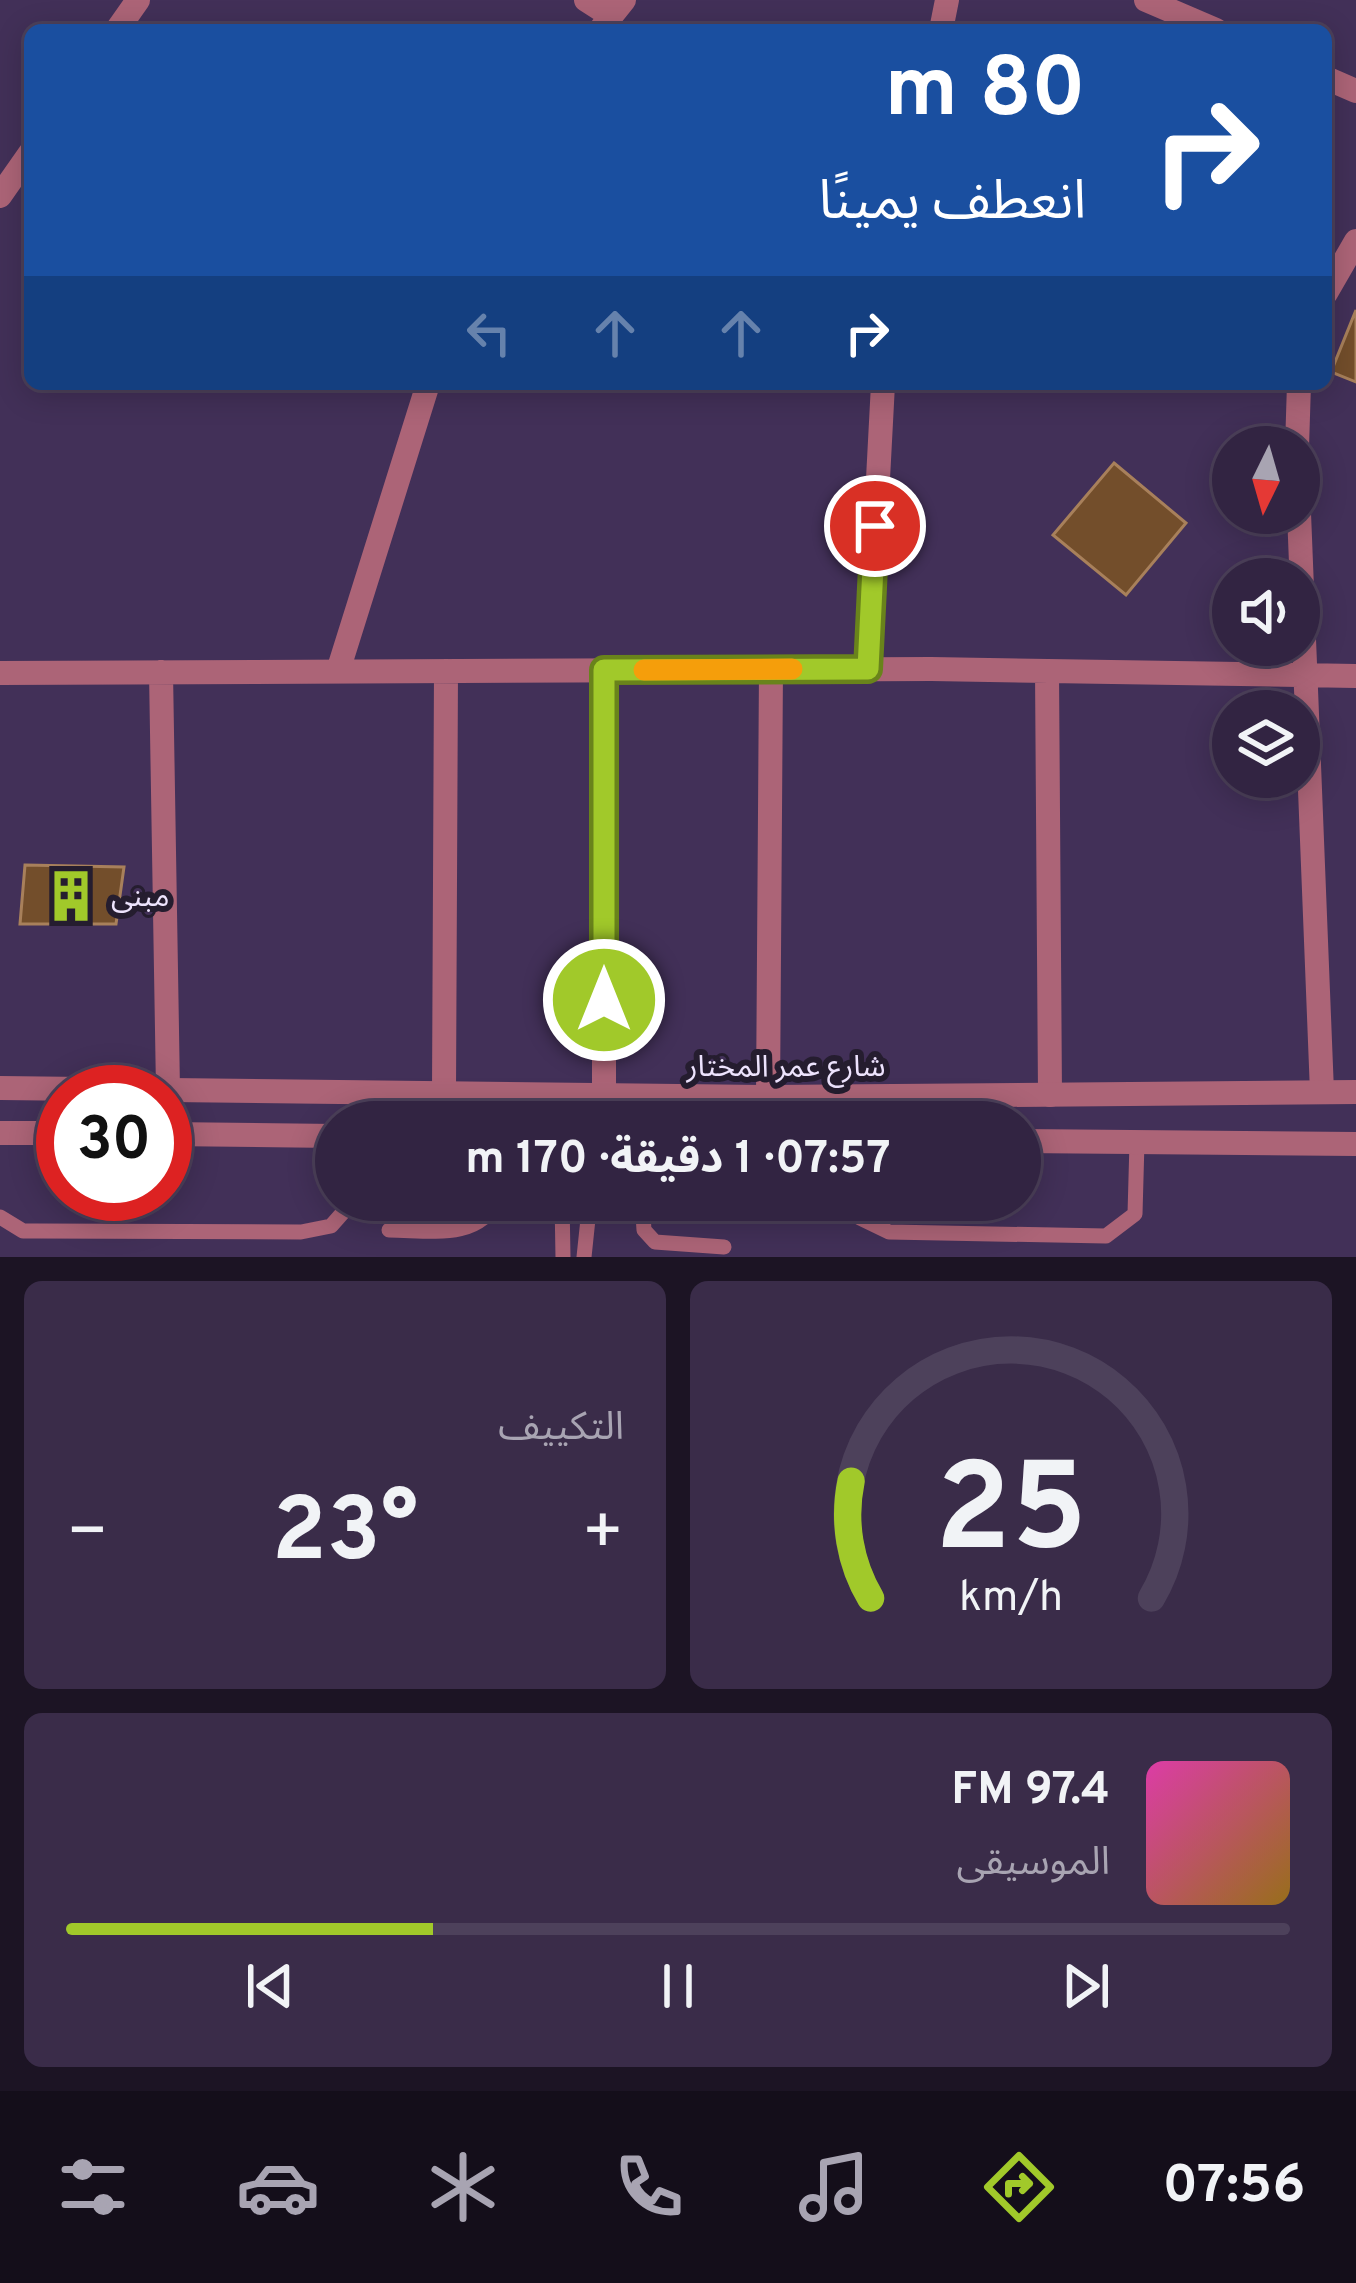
<!DOCTYPE html>
<html lang="ar">
<head>
<meta charset="utf-8">
<style>
	body { margin:0; font-family:Overpass,"Noto Sans Arabic",sans-serif; background:#3a2c49; color:#f1f3f6; direction:rtl; height:100vh; display:flex; flex-direction:column; font-size:45px; white-space:nowrap }
	* { box-sizing:border-box; margin:0 }
	p { font-size:39px; color:#a8a4b2 }
	.icon { flex:none; width:66px; height:66px; fill:none; stroke:currentColor; stroke-width:2; stroke-linecap:round; stroke-linejoin:round }
	.map { position:relative; height:1257px; overflow:hidden; direction:ltr }
	.side { display:flex; flex-direction:column; gap:24px; padding:24px; background:#1c1424; flex:1 }
	.side>* { flex:none }
	.hud { position:absolute; left:24px; top:24px; width:1308px; height:366px; border-radius:18px; box-shadow:0 6px 30px #0003,0 0 0 3px #4d415b; direction:rtl; background:#1a4fa0; color:#fff; overflow:hidden }
	.needle { width:78px; rotate:185deg }
	.buttons { position:absolute; left:1212px; top:426px; display:grid; gap:24px }
	.buttons a { display:grid; place-items:center; width:108px; height:108px; border-radius:50%; background:#322442; box-shadow:0 6px 30px #0003,0 0 0 3px #4d415b; font-size:60px }
	.speed { position:absolute; left:36px; top:1065px; display:flex; gap:24px; font-size:60px; font-weight:700; text-align:center }
	.speed>* { display:grid; place-content:center; width:156px; height:156px; border-radius:50%; background:#322442; box-shadow:0 6px 30px #0003,0 0 0 3px #4d415b; line-height:1 }
	.speed .limit { border:18px solid #d22; background:#fff; color:#111 }
	.pin { position:absolute; display:grid; place-items:center; width:102px; height:102px; color:#fff; margin:-51px; border:6px solid #fff; border-radius:50%; box-shadow:0 3px 12px #0007 }
	.me { position:absolute; width:132px; margin:-66px; rotate:0deg; stroke-linejoin:round; filter:drop-shadow(0 0 9px #0008) }
	.turn { display:flex; align-items:center; gap:42px; height:252px; padding:0 48px; font-size:54px }
	.turn .icon { width:156px; height:156px; stroke-width:2.5 }
	.turn b { display:block; font-size:84px; line-height:102px }
	.lanes { display:flex; align-items:center; height:114px; padding:0 48px; background:#0003; justify-content:center; gap:60px; direction:ltr }
	.lanes .off { opacity:.35 }
	.big { font-size:90px; font-weight:700; line-height:1.1 }
	.side .card { flex:1; display:flex; flex-direction:column; justify-content:center; gap:18px; min-width:0; padding:0 42px; border-radius:18px; background:#3a2c49 }
	.side .dial { align-items:center; gap:0 }
	.dial svg { height:312px; overflow:visible; fill:none; stroke:#4d415b; stroke-width:7; stroke-linecap:round; text-anchor:middle }
	.dial text { fill:#f1f3f6; stroke:none }
	.song { display:flex; align-items:center; gap:36px }
	.cover { width:144px; height:144px; border-radius:18px; background:linear-gradient(135deg,hsl(320 70% 55%),hsl(40 70% 35%)) }
	.played { height:12px; border-radius:6px; background:linear-gradient(90deg,#a1c92a 30%,#4d415b 30%) }
	.keys { display:flex; justify-content:space-around; direction:ltr }
	.heat { display:flex; justify-content:space-between; align-items:center; font-size:66px; direction:ltr }
	.side .tiles { flex:1; display:grid; gap:24px; grid-template-columns:1fr 1fr }
	.card:last-child { grid-column:span 2 }
	.trip { position:absolute; left:315px; top:1101px; width:726px; height:120px; border-radius:60px; background:#322442; box-shadow:0 6px 30px #0003,0 0 0 3px #4d415b; font-weight:700; line-height:120px; text-align:center; direction:rtl }
	.menu { display:flex; height:192px; justify-content:space-around; align-items:center; background:#140e1a; color:#a8a4b2 }
	.menu .icon { width:84px; height:84px }
	.menu .selected { color:#a1c92a }
	.menu b { font-size:54px; color:#f1f3f6 }
	.map>svg:first-child { display:block }
</style>
</head>
<body>
<div class="map">
<svg width="1356" height="1257" viewBox="0 0 1356 1257">
	<rect width="100%" height="100%" fill="#423058"/>
	<!-- building -->
	<path fill="#734e2b" stroke="#a8805b" stroke-width="3" d="M1356,310v72l-25,-10z
		M1114,463l72,60 -60,72 -73,-60z
		M25,865l99,2 -8,57h-96z"/>
	<g fill="none" stroke-linecap="round" stroke-linejoin="round">
		<!-- service -->
		<path stroke="#ac6477" stroke-width="15" d="M562,1200l1,57
			M642,1200l2,30 11,12 69,5
			M848,1200l12,18 29,14 217,4 29,-22 2,-72
			M0,1217l23,14h14l264,1 30,-6 23,-26
			M389,1230c39,0 89,11 108,-30
			M584,1257l6,-57"/>
		<!-- minor -->
		<path stroke="#ac6477" stroke-width="24" d="M586,0l25,16
			M1146,0l70,30
			M117,30l21,-30
			M600,30l24,-30
			M941,30l6,-30
			M1326,78l30,13
			M0,196l30,-43
			M1326,293l30,-52
			M1297,447l2,-63
			M1299,513l23,579
			M868,669l15,-285
			M604,670v425
			M338,671l90,-287
			M1047,671l3,424
			M161,672l7,418
			M0,673l931,-4 425,7
			M444,1093l2,-422
			M768,1097l3,-428"/>
		<!-- tertiary -->
		<path stroke="#ac6477" stroke-width="24" d="M0,1088l768,9 588,-5
			M0,1133h63
			M165,1134l171,2
			M1020,1141l336,3"/>
	</g>
	<g fill="none" stroke-linecap="round" stroke-linejoin="round">
		<!-- route casing -->
		<g stroke="#69831b" stroke-width="30">
			<path id="route" d="M604,1000v-330l264,-1 7,-143"/>
		</g>
		<!-- route -->
		<use href="#route" stroke="#a1c92a" stroke-width="21"/>
		<!-- slow -->
		<path stroke="#f59e0b" stroke-width="21" d="M644,670l148,-1"/>
	</g>
	<!-- icons -->
	<defs>
		<g id="building-bare" transform="scale(4.14)"><path d="M-4-6H4V6H1V3H-1V6H-4ZM-2.5-4.3h1.7v1.8h-1.7ZM.8-4.3h1.7v1.8H.8ZM-2.5-1h1.7V.8h-1.7ZM.8-1h1.7V.8H.8Z" fill="#a1c92a" stroke="#251d2f" stroke-width="2.5" paint-order="stroke"/></g>
	</defs>
	<g fill-rule="evenodd">
		<use href="#building-bare" x="71" y="896"/>
	</g>
	<g text-anchor="middle" stroke-width="12" stroke-linejoin="round" paint-order="stroke">
		<!-- poi labels -->
		<g font-size="30" fill="#ede3fd" stroke="#251d2f" text-anchor="start">
			<text x="111" y="906">مبنى</text>
		</g>
		<!-- street labels -->
		<g font-size="30" fill="#ede3fd" stroke="#251d2f">
			<text x="786" y="1076">شارع عمر المختار</text>
		</g>
	</g>
</svg>
<div class="buttons">
<a><svg class="needle" viewBox="-14 -14 28 28"><path d="M0-13l5 13h-10z" fill="#e53935"/><path d="M0 13l5-13h-10z" fill="#a8a4b2"/></svg></a>
<a><svg class="icon" aria-label="sound" viewBox="0 0 24 24"><path d="M4 9h4l5-4v14l-5-4H4zM17 9q2 3 0 6"/></svg></a>
<a><svg class="icon" aria-label="layers" viewBox="0 0 24 24"><path d="M12 4l9 5-9 5-9-5zM3 14l9 5 9-5"/></svg></a>
</div>
<div class="speed"><div class="limit">30</div></div>
<div class="pin" style="left:875px;top:526px;background:#d93025"><svg class="icon" aria-label="arrive" viewBox="0 0 24 24"><path d="M6 21V4h12l-3 4 3 4H6"/></svg></div>
<svg class="me" style="left:604px;top:1000px" viewBox="-20 -20 40 40"><circle r="17" fill="#a1c92a" stroke="#fff" stroke-width="3"/><path d="M0-11L8 9 0 5-8 9z" fill="#fff"/></svg>
<div class="trip">07:57 · 1 دقيقة · 170 m</div>
<div class="hud">
<div class="turn"><svg class="icon" aria-label="right" viewBox="0 0 24 24"><path d="M7 20v-9h11M14 6l5 5-5 5"/></svg><div><b>80 m</b>انعطف يمينًا</div></div>
<div class="lanes"><svg class="icon off" aria-label="left" viewBox="0 0 24 24"><path d="M17 20v-9H6M10 6l-5 5 5 5"/></svg><svg class="icon off" aria-label="ahead" viewBox="0 0 24 24"><path d="M12 20V5M6 11l6-6 6 6"/></svg><svg class="icon off" aria-label="ahead" viewBox="0 0 24 24"><path d="M12 20V5M6 11l6-6 6 6"/></svg><svg class="icon" aria-label="right" viewBox="0 0 24 24"><path d="M7 20v-9h11M14 6l5 5-5 5"/></svg></div>
</div>
</div>
<section class="side">
<div class="tiles">
<div class="card dial"><svg viewBox="0 0 100 80">
<path d="M14 69A42 42 0 1 1 86 69"/>
<path d="M14 69A42 42 0 0 1 9 39" stroke="#a1c92a"/>
<text x="50" y="56" font-size="32" font-weight="700">25</text>
<text x="50" y="72" font-size="11">km/h</text>
</svg></div>
<div class="card"><p>التكييف</p>
<div class="heat"><a>−</a><b class="big">23°</b><a>+</a></div>
</div>
<div class="card">
<div class="song"><i class="cover"></i><div><b>97.4 FM</b><p>الموسيقى</p></div></div>
<div class="played"></div>
<div class="keys"><svg class="icon" aria-label="previous" viewBox="0 0 24 24"><path d="M18 5L8 12l10 7zM5 5v14"/></svg><svg class="icon" aria-label="pause" viewBox="0 0 24 24"><path d="M8 5v14M16 5v14"/></svg><svg class="icon" aria-label="next" viewBox="0 0 24 24"><path d="M6 5l10 7-10 7zM19 5v14"/></svg></div>
</div>
</div>
</section>
<nav class="menu">
<b>07:56</b>
<svg class="icon selected" aria-label="directions" viewBox="0 0 24 24"><path d="M12 3l9 9-9 9-9-9zM9 14v-3h6M13 9l2 2-2 2"/></svg>
<svg class="icon" aria-label="music" viewBox="0 0 24 24"><path d="M9 18V5l10-2v13"/><circle cx="6" cy="18" r="3"/><circle cx="16" cy="16" r="3"/></svg>
<svg class="icon" aria-label="phone" viewBox="0 0 24 24"><path d="M5 4h4l2 5-3 2q2 4 5 5l2-3 5 2v4C11 20 4 13 5 4z"/></svg>
<svg class="icon" aria-label="climate" viewBox="0 0 24 24"><path d="M12 3v18M4 7l16 10M4 17L20 7"/></svg>
<svg class="icon" aria-label="car" viewBox="0 0 24 24"><path d="M5 17H2v-5l4-1 3-4h7l3 4 3 1v5h-3M9 17h6M6 11h13"/><circle cx="7" cy="17" r="2"/><circle cx="17" cy="17" r="2"/></svg>
<svg class="icon" aria-label="filters" viewBox="0 0 24 24"><path d="M4 7h16M4 17h16"/><circle cx="9" cy="7" r="2"/><circle cx="15" cy="17" r="2"/></svg>
</nav>
</body>
</html>
